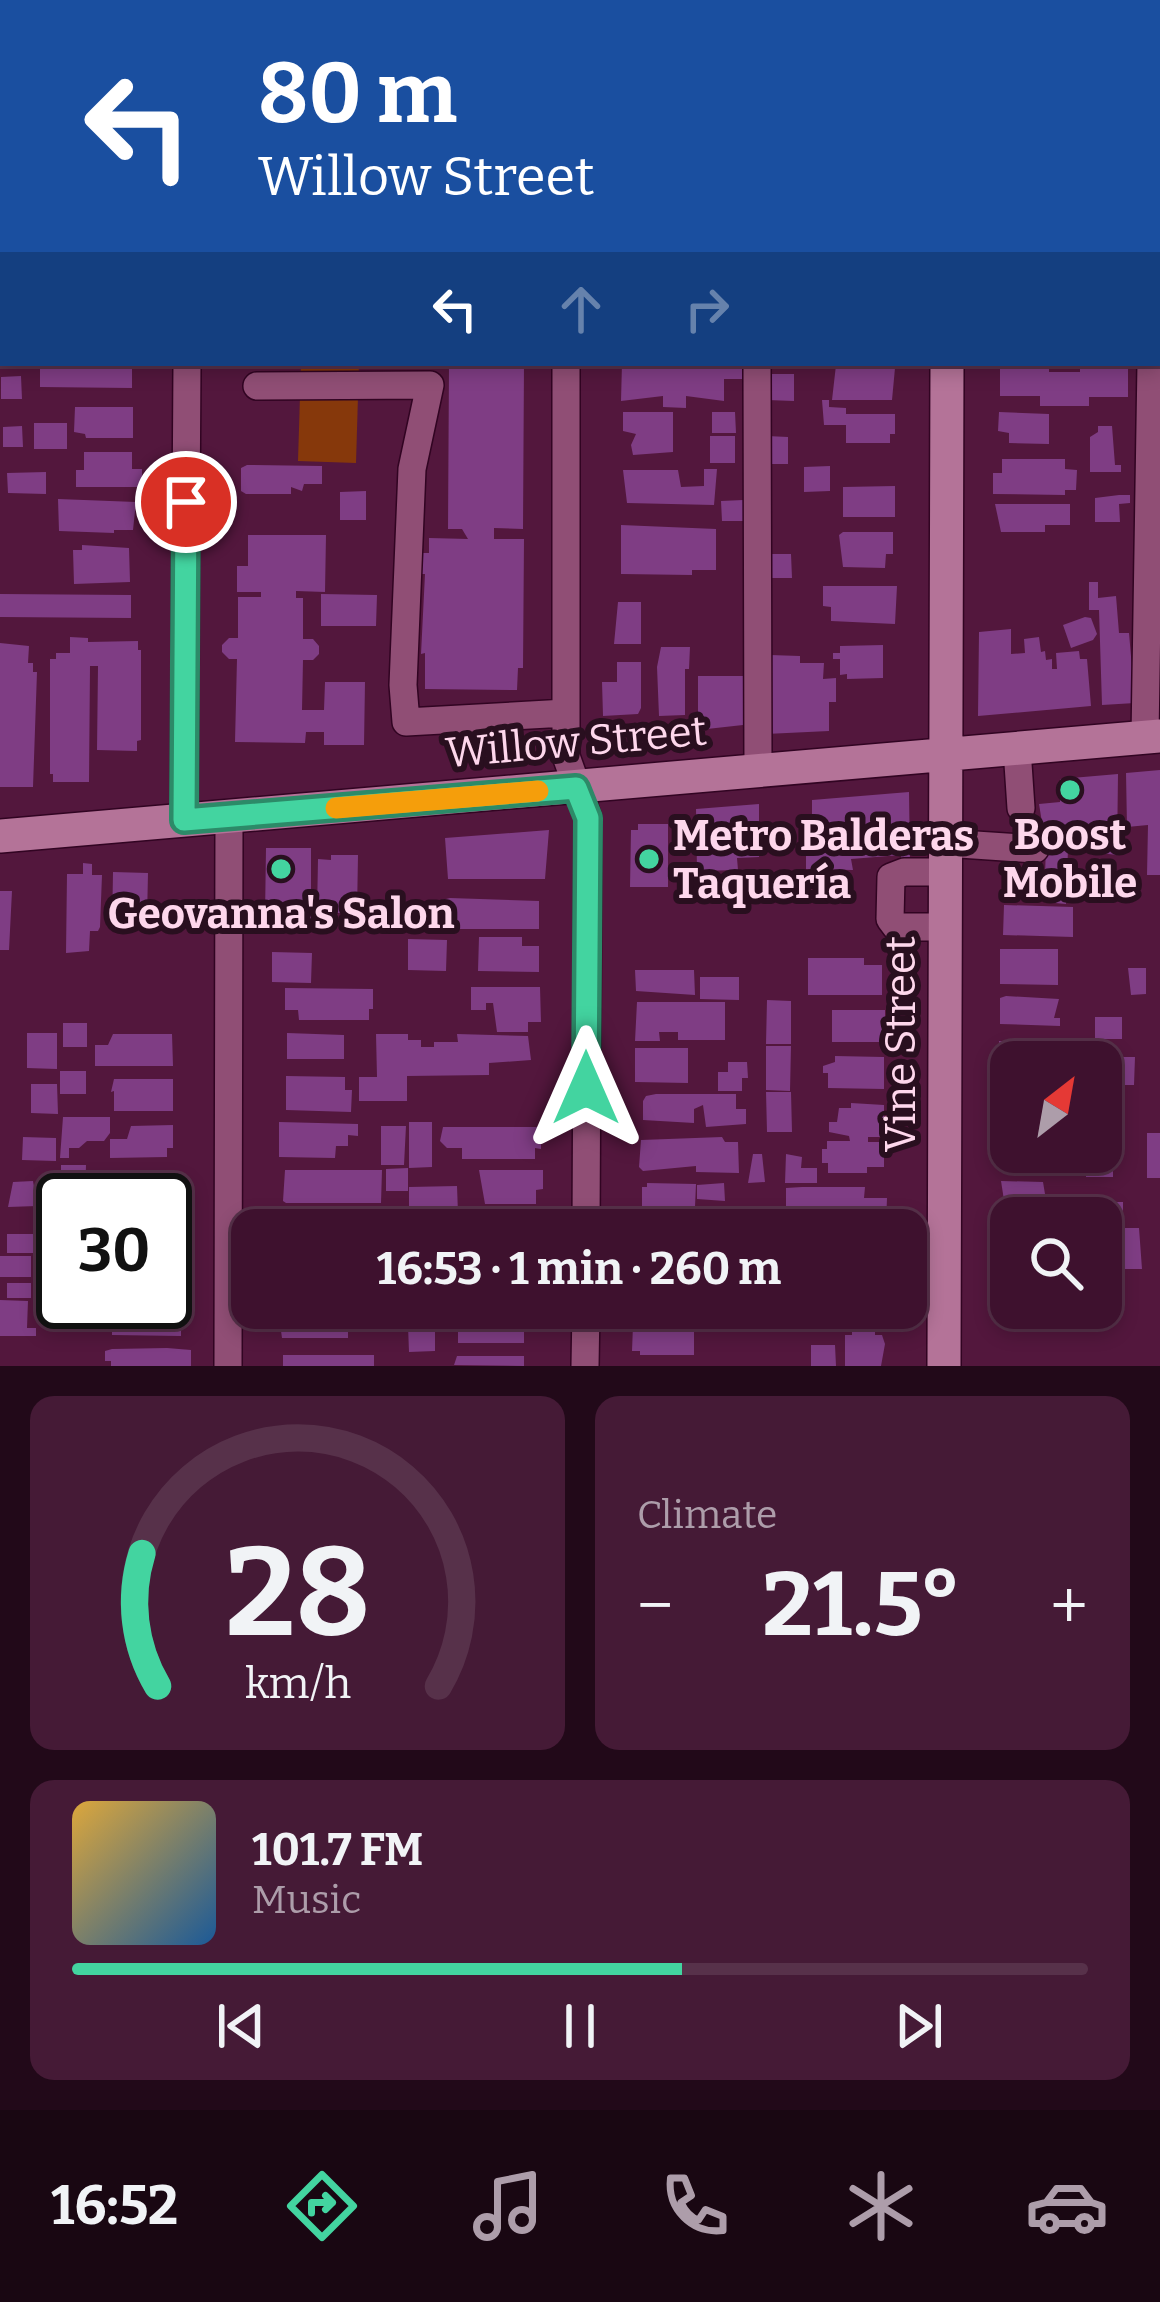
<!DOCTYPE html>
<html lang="en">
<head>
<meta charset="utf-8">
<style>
	body { margin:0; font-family:Bitter,serif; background:#451a36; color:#f1f3f6; height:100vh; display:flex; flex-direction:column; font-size:45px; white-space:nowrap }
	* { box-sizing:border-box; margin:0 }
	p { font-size:39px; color:#ad9daa }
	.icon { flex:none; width:66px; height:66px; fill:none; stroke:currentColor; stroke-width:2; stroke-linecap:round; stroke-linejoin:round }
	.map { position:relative; height:1366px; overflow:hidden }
	.details { display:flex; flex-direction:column; gap:30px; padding:30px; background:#220919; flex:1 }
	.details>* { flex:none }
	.top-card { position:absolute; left:0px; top:0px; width:1161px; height:366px; box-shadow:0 6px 18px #0003,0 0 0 3px #57314a; background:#1a4fa0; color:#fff; overflow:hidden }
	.needle { width:78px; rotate:31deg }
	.controls { position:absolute; left:990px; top:1041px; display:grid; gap:24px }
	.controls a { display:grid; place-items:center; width:132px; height:132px; border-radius:24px; background:#3e112e; box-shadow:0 6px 18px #0003,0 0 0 3px #57314a; font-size:60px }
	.speed { position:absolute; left:36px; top:1173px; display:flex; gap:24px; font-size:60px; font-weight:700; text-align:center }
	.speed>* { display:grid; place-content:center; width:156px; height:156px; border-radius:50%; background:#3e112e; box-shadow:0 6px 18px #0003,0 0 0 3px #57314a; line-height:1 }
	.speed .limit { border:6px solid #111; border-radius:18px; background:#fff; color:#111 }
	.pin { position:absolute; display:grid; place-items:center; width:102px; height:102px; color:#fff; margin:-51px; border:6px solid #fff; border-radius:50%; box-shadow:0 3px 12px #0007 }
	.me { position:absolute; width:132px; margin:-66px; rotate:0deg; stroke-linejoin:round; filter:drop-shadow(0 0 9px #0008) }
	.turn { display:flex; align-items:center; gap:42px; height:252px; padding:0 60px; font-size:54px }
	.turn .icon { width:156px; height:156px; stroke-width:2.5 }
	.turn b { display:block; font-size:84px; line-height:102px }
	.lanes { display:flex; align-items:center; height:114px; padding:0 60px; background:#0003; justify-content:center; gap:60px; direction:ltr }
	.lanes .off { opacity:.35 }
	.big { font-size:90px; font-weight:700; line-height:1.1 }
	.details .card { flex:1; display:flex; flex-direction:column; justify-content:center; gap:18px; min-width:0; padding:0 42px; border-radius:24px; background:#451a36 }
	.details .dial { align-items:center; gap:0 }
	.dial svg { height:312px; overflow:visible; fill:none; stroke:#57314a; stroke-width:7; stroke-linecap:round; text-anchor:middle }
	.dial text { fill:#f1f3f6; stroke:none }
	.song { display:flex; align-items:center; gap:36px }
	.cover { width:144px; height:144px; border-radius:18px; background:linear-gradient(135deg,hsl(40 70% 55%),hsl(210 70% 35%)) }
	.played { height:12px; border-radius:6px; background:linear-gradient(90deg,#43d4a0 60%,#57314a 60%) }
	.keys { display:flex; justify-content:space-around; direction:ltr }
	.heat { display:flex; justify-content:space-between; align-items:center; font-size:66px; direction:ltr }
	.details .tiles { flex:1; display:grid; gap:30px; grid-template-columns:1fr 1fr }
	.card:last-child { grid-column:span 2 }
	.trip { position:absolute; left:231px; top:1209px; width:696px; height:120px; border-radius:24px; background:#3e112e; box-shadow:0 6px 18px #0003,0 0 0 3px #57314a; font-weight:700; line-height:120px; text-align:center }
	.tab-bar { display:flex; height:192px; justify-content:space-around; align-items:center; background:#190712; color:#ad9daa }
	.tab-bar .icon { width:84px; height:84px }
	.tab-bar .on { color:#43d4a0 }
	.tab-bar b { font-size:54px; color:#f1f3f6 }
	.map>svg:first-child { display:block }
</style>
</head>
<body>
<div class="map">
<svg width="1160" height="1366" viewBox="0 0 1160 1366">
	<rect width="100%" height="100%" fill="#53173d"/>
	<!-- green -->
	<path fill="#86380b" d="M301,363h58l-3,100 -58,-2z"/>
	<!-- building -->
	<path fill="#7f3d84" d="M40,363h92v25l-92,-1z
		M449,363h75l-1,166 -29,-1v11h30l-1,129h-5l-1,22 -92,-1v-36l-4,1 4,-80h-4v-21h8v-15l39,1 -6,-10h-14z
		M622,363h41v5h19v-5h62v16h-20v22l-38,-5v12l-23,-1v-11l-42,5z
		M1000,363h49v9h31v-9h48v34h-39v9h-49v-10h-40z
		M842,364l53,4 -3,32h-60l4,-35z
		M767,374h27v27l-27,-1z
		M21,376l1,23h-21v-22z
		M822,400h7v7l17,1v6h49v20h-5v9h-44v-18h-22z
		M75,407h58v31h-47l-1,-4 -11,-2z
		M623,412h50v40l-40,3 -2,-10 5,-11 -13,-3z
		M712,412h23l1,21h-24z
		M999,412l50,2v30l-40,-1v-10l-11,-2z
		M34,423h33v26h-33z
		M22,426l1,21h-20v-20z
		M1098,426h14l3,39h6v7h-31v-35l8,-5z
		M710,436h25v27h-25z
		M767,436l21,1v27h-22z
		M84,452h48v17h10v18h-66v-17h8z
		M1002,459h63v10l12,1 -1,20h-11v5l-72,-1v-21h9z
		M247,465l75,1v18h-18l-2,7 -11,-4v7h-45l-5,-3v-23z
		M830,466v25l-26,1v-25z
		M704,469h13l-3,36 -87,-2 -4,-33h55l3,17 23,-1z
		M46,472v22l-38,-1 -1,-20z
		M895,486v31h-52v-30z
		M366,491v29h-26v-28z
		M1119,495h11v8l-11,1 1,18h-25v-24z
		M58,499l78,3 -3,28h-19v3l-55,-2z
		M743,500l1,21h-22l-1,-20z
		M995,504h75v21h-25v7h-44z
		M621,525l95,4v41h-24v5l-71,-1z
		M843,532h50v22h-7l-1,14 -42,-1 -4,-32z
		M248,535h78l-1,57 -29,-1v7h7v41h10l6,7v8l-6,6h-10l-1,50h22l1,-28h40l-1,63h-40v-13h-18l-1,11 -70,-1 2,-83h-8l-7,-7v-7l7,-7h9v-41h23v-5h-24v-26h11z
		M82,545l47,3 1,34 -56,2 -1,-34h9z
		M767,554h24l1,24h-25z
		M1089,582h9v16l18,-2 3,37h10l6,70 -33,2 -3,-95h-10z
		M823,586h74l-2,38 -64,-3v-14l-8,-1z
		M0,594l131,1v23l-131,-1z
		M321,594l56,1 -1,31h-55z
		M618,602h23v42h-27z
		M1085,617l6,1 6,16 -4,6 -22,8 -8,-23z
		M1011,629v25l14,-1 -1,-14 15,-2 2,15 4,-1 1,9 6,-1v10h5l-1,-16 23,-2 1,8h7l4,47 -113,10 1,-84z
		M70,637l18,1v4l50,-1v9h3v90l-4,1v10l-40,-1 1,-84h-8l-1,116h-36v-8h-3v-115h6v-6h14z
		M0,643l29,3 -1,17h5v9h4l-4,115h-33z
		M883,645v33l-36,1v-5l-7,1v-16h-7v-6h7v-7z
		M661,647h29l-1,22h-4v46l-26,1 -2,-49z
		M770,655l30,1v7h24l-1,16 13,-1v24h-7v29l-63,3z
		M617,662h24v46l-3,6 -35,2 -1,-34h15z
		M698,676h45v49l-45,5z
		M1160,770v105h-13l1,-50 -21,2 -1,-54z
		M1118,774l-1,81 -49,-6 -2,55 -22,-2 2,-55 -7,-43 21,-2v-23z
		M909,792l1,70h-9v-7l-50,4 2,11 -47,-1v-54h6v-15z
		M759,804v53l-22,1 1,12 -41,1 -1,-62z
		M638,824h30v63h-38l1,-57h7z
		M549,830l-4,49h-97l-3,-41z
		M266,848h45v73l-46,-5z
		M331,855h27l-1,58h-40l1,-54 13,1z
		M83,863l9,1v11h10l-2,52 -2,4h-8l-1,20 -23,2 1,-79h16z
		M113,872l35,1 -1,46 -19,1v8h-16z
		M0,891h12l-3,59h-9z
		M450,898l89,3v28h-101l4,-29z
		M1004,905l69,2v30l-70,-2z
		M479,937h43v9h17v26l-61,-1z
		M408,939l39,1 -1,31 -38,-1z
		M1000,949h58v36l-58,-1z
		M272,952l40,1 -1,30 -39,-1z
		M808,958h56v7h18v30h-74z
		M1128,968h18v26l-15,1z
		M635,970h59l1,25 -59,-4z
		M700,977h39v23l-39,-1z
		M471,987h69l1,35h-13v10h-31l-4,-29h-7v7h-15z
		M285,988l88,1v20h-4v11h-70l-1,-10h-13z
		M1006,996l53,3 -5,19h6v8l-60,-2v-26z
		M767,1000l24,1v43h-25z
		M637,1002h88v38h-47v-8h-19l1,9h-25z
		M832,1010h53v32h-53z
		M1095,1017h27v22h-27z
		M63,1023h24v24h-24z
		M27,1033h30v36l-30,-1z
		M287,1033l57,2v24h-57z
		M113,1034h59l1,32h-78v-21h13z
		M376,1034h32v6h13v7h13v-5h24l-1,-8 71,2 3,24 -42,3v12l-82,1v25h-48v-24h18z
		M999,1041h57l4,21h-49v14h-12z
		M766,1046h25l-1,45 -24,-1z
		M635,1048h53v35l-53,-1z
		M835,1056l49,1v32l-56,-1v-15h-5v-7l12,-4z
		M1104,1057h31l-1,28h-31z
		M728,1062h19l1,16h-6v13h-24v-19h10z
		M60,1071h26v23h-26z
		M286,1076l59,1v13h7l-1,22 -65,-2z
		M114,1079h59v32h-59v-20l-3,1z
		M31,1084h26l1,30 -27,-1z
		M1101,1090h13v33l-13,-1z
		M766,1092h25l1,40h-25z
		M656,1094h80v15h10v15l-40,3 -3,-22 -9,4v14l-51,-3v-19l3,-5z
		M851,1103l33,2v32h-16v5h16v25h-17v6h-39v-10h-6v-14h5v-8h23l-1,-5 -20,-4v-10h8l2,-14h12z
		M63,1117h47v16l-6,8h-17l-8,7h-10v10h-9z
		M279,1122l79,2v12l-10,-1v11h-12l-1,12 -56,-1z
		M409,1122h23v45l-23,1z
		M173,1125v23h-6v9l-57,1v-19h17l4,-13z
		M381,1126h25l-2,39h-23z
		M443,1127h98v22l-6,-1v11h-73v-11h-15l-7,-7z
		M1147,1133h13v45h-13z
		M999,1134h12v18h52v6h-9v8l-55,1v-14l-5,1v-14l5,-1z
		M23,1137l33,1v23l-34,-1z
		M722,1137l3,5h13l1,31 -43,-1v-6l-53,5 -4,-4 2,-27z
		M1086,1152h27v25h-27z
		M753,1154h9l3,28 -17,1z
		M786,1154l16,3 -1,11h16v15h-32z
		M61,1165h25l-1,35 -24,-1z
		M408,1168v23h-22v-22z
		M285,1170h97l-1,33h-95l-3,-2z
		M479,1170h64v19l-7,1v14h-51z
		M176,1173v5l5,-1v26l-6,4h-10v-7h-54v-7h19v-19z
		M33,1181l4,25 -29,1 5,-25z
		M1001,1181l42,1 5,30 -42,1z
		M647,1183l49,1 -1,23h-6v11h-47v-31h5z
		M724,1183l1,18 -28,-2v-14z
		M457,1186l1,27 -49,1v-27z
		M802,1187h63l-1,11h23l-1,27 -100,-2v-35z
		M1100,1202h23v21h-22z
		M165,1213l17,1 -1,18h-5l-1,12 -10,-1z
		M325,1215l80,2v13h-83z
		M535,1217v13h-56v-9z
		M1124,1228h15l3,41h-41v-14h16v-8h4z
		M7,1234h51v19h-51z
		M0,1256h31v21h-31z
		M7,1283h24v15h-24z
		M0,1300l28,1 -1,27h9v8h-36z
		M181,1300v36l-69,-1v-33z
		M282,1308h66v30h-66l-4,-28z
		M458,1309l66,1v33h-66z
		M875,1321v14h7l3,9 -4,22h-36v-31h7v-13z
		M641,1322h53v33h-54v-4h-8l1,-26 7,1z
		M408,1326h27v25l-26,1z
		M811,1345h24l1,21h-25z
		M167,1348l24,2v16h-80v-5h-6v-10l7,-2z
		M283,1355h91v11h-91z
		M457,1356h67v10l-70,-1z"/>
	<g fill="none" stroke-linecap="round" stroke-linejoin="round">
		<!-- minor casing -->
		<g stroke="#310422" stroke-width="30">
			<path id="minor" d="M190,3v-3
				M569,3v-3
				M759,3v-3
				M0,268h3
				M1158,327h2
				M566,363v393l22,62 -2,412
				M757,363l1,406
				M257,386l173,-1 -18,84 -9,216 3,37 160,-9
				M1145,737l6,-374
				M1017,749l4,59
				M184,820l3,-457
				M945,843l90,6
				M945,927h-49l-6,-8 1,-42 13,-5h41
				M228,1366l1,-549
				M585,1366l1,-58"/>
		</g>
		<!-- major casing -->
		<g stroke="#310422" stroke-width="36">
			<path id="major" d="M951,3v-3
				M0,836l1160,-100
				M944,1366l3,-1003"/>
		</g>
		<!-- minor -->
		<use href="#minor" stroke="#904e75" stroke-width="27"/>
		<!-- major -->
		<use href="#major" stroke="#b47398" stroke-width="33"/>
	</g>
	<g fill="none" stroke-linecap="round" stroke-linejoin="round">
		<!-- route casing -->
		<g stroke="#2c8a68" stroke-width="30">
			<path id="route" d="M186,502l-2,318 392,-32 12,30 -2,270"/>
		</g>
		<!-- route -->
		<use href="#route" stroke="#43d4a0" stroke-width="21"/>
		<!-- slow -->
		<path stroke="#f59e0b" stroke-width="21" d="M336,808l202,-17"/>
	</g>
	<!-- markers -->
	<g fill="#43d4a0" stroke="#290f1f" stroke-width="4.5">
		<circle cx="1070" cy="790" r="12"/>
		<circle cx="649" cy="859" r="12"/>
		<circle cx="281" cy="869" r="12"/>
	</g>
	<g text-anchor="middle" stroke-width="12" stroke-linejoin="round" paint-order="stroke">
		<!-- street labels -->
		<g font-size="42" fill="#fed7ec" stroke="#290f1f">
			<text transform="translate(576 741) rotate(-5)" y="15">Willow Street</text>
			<text transform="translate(900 1044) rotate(-90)" y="15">Vine Street</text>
		</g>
		<!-- poi labels -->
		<g font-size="42" font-weight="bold" fill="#fed7ec" stroke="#290f1f">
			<text x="1070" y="849">Boost<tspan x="1070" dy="48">Mobile</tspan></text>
			<text x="673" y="850" text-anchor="start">Metro Balderas<tspan x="673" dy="48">Taquería</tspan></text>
			<text x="281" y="928">Geovanna's Salon</text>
		</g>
	</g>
</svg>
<div class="controls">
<a><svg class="needle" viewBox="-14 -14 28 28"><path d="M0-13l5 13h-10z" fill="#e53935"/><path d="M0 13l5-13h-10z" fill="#ad9daa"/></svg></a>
<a><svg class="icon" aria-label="search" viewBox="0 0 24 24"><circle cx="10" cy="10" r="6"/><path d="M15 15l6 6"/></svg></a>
</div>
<div class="speed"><div class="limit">30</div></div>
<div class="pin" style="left:186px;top:502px;background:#d93025"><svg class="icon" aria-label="arrive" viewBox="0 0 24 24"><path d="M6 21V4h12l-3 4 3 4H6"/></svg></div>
<svg class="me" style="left:586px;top:1088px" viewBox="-20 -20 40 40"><path d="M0-17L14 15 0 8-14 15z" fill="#43d4a0" stroke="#fff" stroke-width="4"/></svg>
<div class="trip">16:53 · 1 min · 260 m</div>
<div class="top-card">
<div class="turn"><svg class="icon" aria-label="left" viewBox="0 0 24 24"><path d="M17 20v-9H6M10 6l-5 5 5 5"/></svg><div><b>80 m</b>Willow Street</div></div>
<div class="lanes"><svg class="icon" aria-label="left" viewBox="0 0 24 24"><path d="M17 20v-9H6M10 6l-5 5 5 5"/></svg><svg class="icon off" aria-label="ahead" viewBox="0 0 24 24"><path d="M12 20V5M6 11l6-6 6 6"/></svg><svg class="icon off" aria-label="right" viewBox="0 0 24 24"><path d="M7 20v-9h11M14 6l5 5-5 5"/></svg></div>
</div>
</div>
<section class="details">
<div class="tiles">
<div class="card dial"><svg viewBox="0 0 100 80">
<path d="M14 69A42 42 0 1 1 86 69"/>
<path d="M14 69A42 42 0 0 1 10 35" stroke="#43d4a0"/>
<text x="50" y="56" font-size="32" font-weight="700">28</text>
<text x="50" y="72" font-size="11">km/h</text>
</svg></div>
<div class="card"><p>Climate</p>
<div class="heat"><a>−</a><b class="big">21.5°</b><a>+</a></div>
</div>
<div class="card">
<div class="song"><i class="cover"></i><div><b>101.7 FM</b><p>Music</p></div></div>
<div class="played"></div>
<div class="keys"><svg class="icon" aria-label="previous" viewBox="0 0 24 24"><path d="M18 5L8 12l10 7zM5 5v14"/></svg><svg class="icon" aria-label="pause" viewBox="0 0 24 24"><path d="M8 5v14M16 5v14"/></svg><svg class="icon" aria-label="next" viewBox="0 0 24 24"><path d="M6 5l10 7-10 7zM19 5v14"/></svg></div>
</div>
</div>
</section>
<nav class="tab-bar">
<b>16:52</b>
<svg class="icon on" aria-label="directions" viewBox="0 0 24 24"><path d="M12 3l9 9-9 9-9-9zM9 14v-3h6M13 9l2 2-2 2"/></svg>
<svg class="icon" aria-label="music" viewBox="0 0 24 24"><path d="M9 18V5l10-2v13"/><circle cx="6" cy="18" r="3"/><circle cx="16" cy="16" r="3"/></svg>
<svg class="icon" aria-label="phone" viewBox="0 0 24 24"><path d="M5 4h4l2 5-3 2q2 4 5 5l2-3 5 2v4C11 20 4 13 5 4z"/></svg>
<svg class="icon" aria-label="climate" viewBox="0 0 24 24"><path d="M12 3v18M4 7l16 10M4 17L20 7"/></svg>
<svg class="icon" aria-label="car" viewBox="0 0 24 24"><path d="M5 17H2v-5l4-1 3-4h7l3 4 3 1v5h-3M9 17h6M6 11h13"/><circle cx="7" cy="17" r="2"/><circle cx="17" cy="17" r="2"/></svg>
</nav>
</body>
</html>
